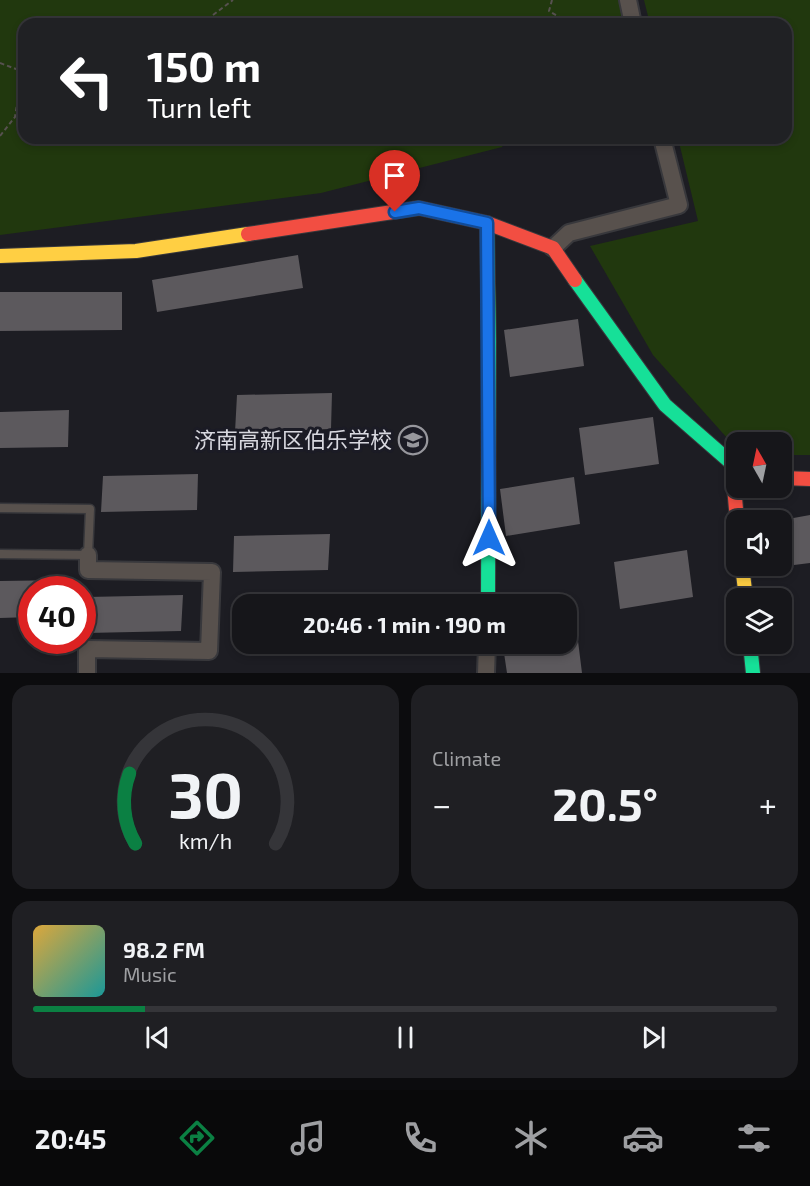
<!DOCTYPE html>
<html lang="en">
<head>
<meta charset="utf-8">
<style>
	body { margin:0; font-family:"Exo 2","Noto Sans SC",sans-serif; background:#1f1f23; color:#f1f3f6; height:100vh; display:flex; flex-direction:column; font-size:22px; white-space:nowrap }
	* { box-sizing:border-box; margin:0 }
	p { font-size:20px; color:#9e9fa2 }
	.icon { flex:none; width:33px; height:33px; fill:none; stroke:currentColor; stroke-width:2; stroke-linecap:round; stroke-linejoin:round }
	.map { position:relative; height:673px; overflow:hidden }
	.side { display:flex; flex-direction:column; gap:12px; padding:12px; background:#0c0c0e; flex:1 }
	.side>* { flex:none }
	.guide { position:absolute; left:18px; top:18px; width:774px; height:126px; border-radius:18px; box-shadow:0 3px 9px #0003,0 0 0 2px #353539; background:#202124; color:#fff; overflow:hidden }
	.needle { width:39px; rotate:351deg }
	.buttons { position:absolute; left:726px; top:432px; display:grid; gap:12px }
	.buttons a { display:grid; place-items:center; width:66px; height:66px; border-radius:12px; background:#16161a; box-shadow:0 3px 9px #0003,0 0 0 2px #353539; font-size:30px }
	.speed { position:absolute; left:18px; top:576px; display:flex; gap:12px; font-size:30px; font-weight:700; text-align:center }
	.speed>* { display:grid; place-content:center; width:78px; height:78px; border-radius:50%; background:#16161a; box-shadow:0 3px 9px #0003,0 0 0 2px #353539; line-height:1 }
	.speed .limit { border:9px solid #d22; background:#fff; color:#111 }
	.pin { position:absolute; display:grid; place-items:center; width:51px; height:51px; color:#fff; margin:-62px -26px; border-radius:50% 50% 50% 0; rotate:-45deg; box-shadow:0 0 6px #0007 }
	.pin .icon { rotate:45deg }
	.me { position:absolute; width:66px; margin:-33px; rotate:0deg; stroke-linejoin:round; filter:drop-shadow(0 0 4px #0008) }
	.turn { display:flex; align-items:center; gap:21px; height:126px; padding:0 30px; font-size:27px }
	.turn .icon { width:78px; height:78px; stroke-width:2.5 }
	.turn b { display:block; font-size:42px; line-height:51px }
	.big { font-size:45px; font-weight:700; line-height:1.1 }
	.side .tile { flex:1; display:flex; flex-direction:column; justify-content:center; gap:9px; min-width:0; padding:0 21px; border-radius:18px; background:#1f1f23 }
	.side .dial { align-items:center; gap:0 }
	.dial svg { height:156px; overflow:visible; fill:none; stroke:#353539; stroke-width:7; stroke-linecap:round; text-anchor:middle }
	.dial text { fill:#f1f3f6; stroke:none }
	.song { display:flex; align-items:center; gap:18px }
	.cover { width:72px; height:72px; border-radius:9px; background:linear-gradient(135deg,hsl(40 70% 55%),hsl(180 70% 35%)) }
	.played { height:6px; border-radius:3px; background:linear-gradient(90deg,#0b8043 15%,#353539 15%) }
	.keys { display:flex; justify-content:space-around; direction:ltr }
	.heat { display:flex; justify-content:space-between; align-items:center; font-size:33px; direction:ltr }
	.side .tiles { flex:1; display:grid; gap:12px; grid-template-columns:1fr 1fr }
	.tile:last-child { grid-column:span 2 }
	.trip { position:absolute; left:232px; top:594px; width:345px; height:60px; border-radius:18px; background:#16161a; box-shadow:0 3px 9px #0003,0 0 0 2px #353539; font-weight:700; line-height:60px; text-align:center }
	.tab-bar { display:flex; height:96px; justify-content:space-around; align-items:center; background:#09090a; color:#9e9fa2 }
	.tab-bar .icon { width:42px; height:42px }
	.tab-bar .active { color:#0b8043 }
	.tab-bar b { font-size:27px; color:#f1f3f6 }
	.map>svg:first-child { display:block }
</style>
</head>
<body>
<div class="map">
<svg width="810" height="673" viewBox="0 0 810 673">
	<rect width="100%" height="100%" fill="#1d1d23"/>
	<!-- green -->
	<path fill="#21380e" d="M0,0h619l5,24h-600v114h483l-5,9 -181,46 -321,42z
		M644,0h166v455h-28v-13h-44l-10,-3 -75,-84 -63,-109 108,-25 -20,-83h108v-114h-136z"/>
	<!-- building -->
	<path fill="#5c595d" d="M298,255l5,33 -146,24 -5,-32z
		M0,292h122v38l-122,1z
		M578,319l6,47 -74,11 -6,-47z
		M332,393l-1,36 -96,3 2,-37z
		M69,410l-1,37 -68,1v-36z
		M653,417l6,47 -74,11 -6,-47z
		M198,474l-1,36 -96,2 2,-36z
		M574,477l6,47 -74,12 -6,-47z
		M810,515v48l-16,2 -6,-46z
		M330,534l-2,36 -95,2 1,-36z
		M687,550l6,47 -73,12 -6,-47z
		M68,580l-1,10h-35v27l-32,1v-37z
		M183,595l-2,36 -95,2 1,-36z
		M578,641l4,32h-75l-3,-20z"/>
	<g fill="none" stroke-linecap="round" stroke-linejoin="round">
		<!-- lane casing -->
		<g stroke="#38383c" stroke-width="11">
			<path id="lane" d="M0,508l90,1 -2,46 -88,-1"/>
		</g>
		<!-- street casing -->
		<g stroke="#38383c" stroke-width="20">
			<path id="street" d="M628,0l5,24
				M553,248l16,-15 110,-28 -17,-67
				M87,673v-24l122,2 3,-79 -124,-2v-15
				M486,673l1,-29"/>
		</g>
		<!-- fast casing -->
		<g stroke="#38383c" stroke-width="16">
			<path id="fast" d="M487,223l2,119 -1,262
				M575,280l90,125 71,62
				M750,644l3,29"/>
		</g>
		<!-- slow casing -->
		<g stroke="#38383c" stroke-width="16">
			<path id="slow" d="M0,256l136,-5 112,-17
				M742,566l4,32"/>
		</g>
		<!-- jam casing -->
		<g stroke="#38383c" stroke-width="16">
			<path id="jam" d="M248,234l171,-26 68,15 66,25 22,32
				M732,465l5,55
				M782,478l28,1"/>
		</g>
		<!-- path -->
		<path stroke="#575150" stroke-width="2" stroke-dasharray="4.5 3" stroke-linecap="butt" d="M552,0l-3,11 22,13
			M201,24l32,-24
			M0,63l24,9
			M0,136l15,-19 7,-44"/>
		<!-- lane -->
		<use href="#lane" stroke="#58514d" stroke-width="8"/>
		<!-- street -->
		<use href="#street" stroke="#58514d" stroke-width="16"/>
		<!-- fast -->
		<use href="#fast" stroke="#16e098" stroke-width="14"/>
		<!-- slow -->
		<use href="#slow" stroke="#ffcf43" stroke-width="14"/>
		<!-- jam -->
		<use href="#jam" stroke="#f24e42" stroke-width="14"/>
	</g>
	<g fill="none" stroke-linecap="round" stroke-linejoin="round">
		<!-- route casing -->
		<g stroke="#114b97" stroke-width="15">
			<path id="route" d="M395,212l24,-4 68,15 2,315"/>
		</g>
		<!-- route -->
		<use href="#route" stroke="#1a73e8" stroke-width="10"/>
	</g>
	<!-- icons -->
	<defs>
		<g id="school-ring" transform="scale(1.5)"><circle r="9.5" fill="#1b1b25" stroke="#97979d" stroke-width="1.5"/><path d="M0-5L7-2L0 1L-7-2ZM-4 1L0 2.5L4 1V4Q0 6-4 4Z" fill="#97979d"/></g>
	</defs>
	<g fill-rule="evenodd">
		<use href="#school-ring" x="413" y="440"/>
	</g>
	<g text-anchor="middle" stroke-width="6" stroke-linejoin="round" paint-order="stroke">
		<!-- poi labels -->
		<g font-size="22" fill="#d8d8df" stroke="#1b1b25" text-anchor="end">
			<text x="392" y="448">济南高新区伯乐学校</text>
		</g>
	</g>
</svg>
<div class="buttons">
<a><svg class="needle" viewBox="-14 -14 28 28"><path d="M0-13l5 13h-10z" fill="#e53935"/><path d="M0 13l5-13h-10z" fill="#9e9fa2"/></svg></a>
<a><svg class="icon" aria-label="sound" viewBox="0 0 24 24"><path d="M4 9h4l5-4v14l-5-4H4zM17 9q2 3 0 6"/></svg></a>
<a><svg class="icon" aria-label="layers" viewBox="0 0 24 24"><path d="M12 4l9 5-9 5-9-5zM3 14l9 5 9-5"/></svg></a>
</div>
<div class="speed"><div class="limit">40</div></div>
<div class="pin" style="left:395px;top:212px;background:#d93025"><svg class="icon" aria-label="arrive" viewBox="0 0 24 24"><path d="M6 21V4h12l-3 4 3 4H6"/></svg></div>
<svg class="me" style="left:489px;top:538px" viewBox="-20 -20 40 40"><path d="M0-17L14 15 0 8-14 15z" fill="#1a73e8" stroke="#fff" stroke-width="4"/></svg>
<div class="trip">20:46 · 1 min · 190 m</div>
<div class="guide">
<div class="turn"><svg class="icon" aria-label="left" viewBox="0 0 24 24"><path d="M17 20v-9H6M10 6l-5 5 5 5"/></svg><div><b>150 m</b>Turn left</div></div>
</div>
</div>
<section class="side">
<div class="tiles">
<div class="tile dial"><svg viewBox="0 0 100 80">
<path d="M14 69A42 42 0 1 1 86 69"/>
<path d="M14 69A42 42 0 0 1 11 33" stroke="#0b8043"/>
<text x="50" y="56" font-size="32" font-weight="700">30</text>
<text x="50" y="72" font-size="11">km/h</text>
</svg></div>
<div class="tile"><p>Climate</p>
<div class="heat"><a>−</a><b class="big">20.5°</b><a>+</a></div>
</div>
<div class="tile">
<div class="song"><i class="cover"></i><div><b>98.2 FM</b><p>Music</p></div></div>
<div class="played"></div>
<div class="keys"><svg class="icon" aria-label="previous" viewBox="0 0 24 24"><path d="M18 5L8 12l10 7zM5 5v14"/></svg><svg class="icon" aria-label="pause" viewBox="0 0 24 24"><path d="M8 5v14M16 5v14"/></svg><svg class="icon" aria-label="next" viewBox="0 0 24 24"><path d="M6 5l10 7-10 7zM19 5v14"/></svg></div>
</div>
</div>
</section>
<nav class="tab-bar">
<b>20:45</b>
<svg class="icon active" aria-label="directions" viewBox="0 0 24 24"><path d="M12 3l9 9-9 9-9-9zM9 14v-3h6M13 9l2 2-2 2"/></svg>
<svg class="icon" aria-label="music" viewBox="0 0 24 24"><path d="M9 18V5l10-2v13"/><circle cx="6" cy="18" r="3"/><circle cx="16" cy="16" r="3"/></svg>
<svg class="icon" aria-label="phone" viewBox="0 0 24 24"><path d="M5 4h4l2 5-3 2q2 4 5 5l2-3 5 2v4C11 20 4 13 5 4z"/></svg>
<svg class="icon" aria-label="climate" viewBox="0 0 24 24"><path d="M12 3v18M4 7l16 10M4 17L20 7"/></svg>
<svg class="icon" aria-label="car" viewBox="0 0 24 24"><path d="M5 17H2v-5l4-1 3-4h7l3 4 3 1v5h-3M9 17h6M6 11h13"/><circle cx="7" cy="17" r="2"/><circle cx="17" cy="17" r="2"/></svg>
<svg class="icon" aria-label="filters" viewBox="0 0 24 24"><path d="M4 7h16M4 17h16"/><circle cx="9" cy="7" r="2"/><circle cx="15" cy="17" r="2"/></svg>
</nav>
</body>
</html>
